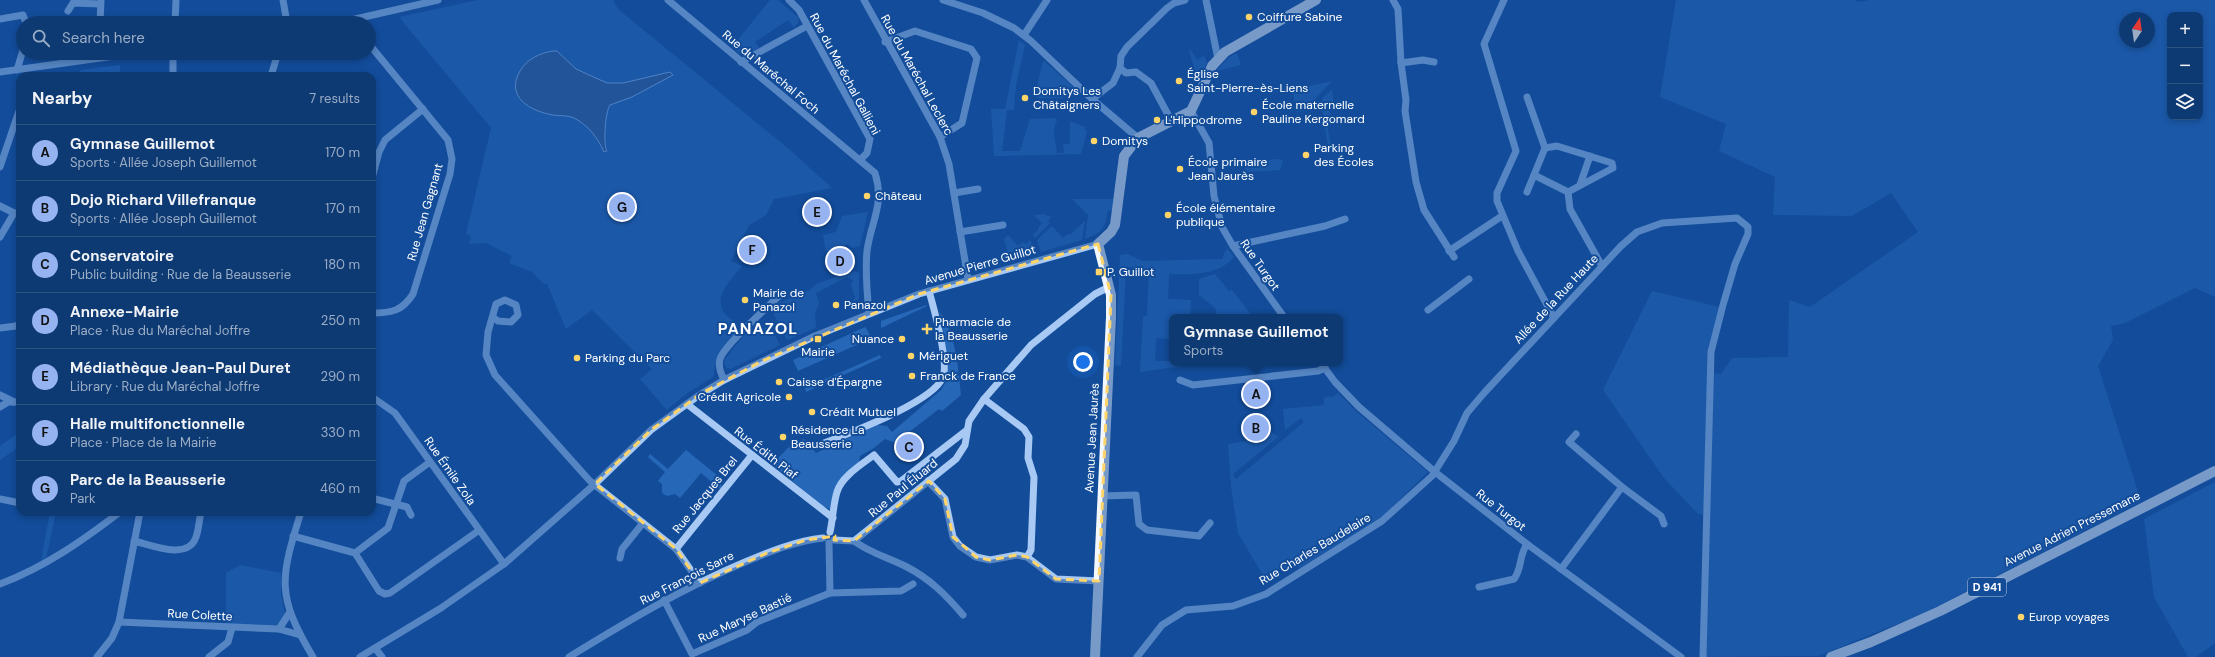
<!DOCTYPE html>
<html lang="en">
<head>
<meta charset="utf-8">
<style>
  body { margin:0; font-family:"DM Sans",sans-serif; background:#1c457c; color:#f1f3f6 }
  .controls { position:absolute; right:12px; top:12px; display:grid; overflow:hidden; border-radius:8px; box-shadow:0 2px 6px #0003 }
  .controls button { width:36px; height:36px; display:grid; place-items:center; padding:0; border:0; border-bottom:1px solid #2e5486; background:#0e3a74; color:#f1f3f6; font:20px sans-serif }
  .compass { position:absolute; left:2119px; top:12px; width:36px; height:36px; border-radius:50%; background:#0e3a74; box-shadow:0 2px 6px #0003; rotate:13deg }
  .you { position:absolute; left:1083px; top:362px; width:14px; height:14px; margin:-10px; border:3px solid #fff; border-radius:50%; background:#1a73e8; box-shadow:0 0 0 6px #1a73e833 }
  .badge { display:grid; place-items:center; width:26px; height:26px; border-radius:50%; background:#95b2f1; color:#111; font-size:13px; font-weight:700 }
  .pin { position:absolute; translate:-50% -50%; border:2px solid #fff; box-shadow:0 1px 4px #0006 }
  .popup { position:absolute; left:1169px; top:314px; width:174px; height:52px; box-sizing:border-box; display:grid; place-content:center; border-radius:8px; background:#0e3a74; filter:drop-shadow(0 1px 3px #0005); font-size:13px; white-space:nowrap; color:#9badc5 }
  .popup b { font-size:15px; color:#f1f3f6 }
  .popup::after { content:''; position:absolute; left:50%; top:100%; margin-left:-8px; border:8px solid transparent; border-top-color:#0e3a74 }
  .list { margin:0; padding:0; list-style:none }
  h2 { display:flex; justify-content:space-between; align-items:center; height:52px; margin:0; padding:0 16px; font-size:17px }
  h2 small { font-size:13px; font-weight:400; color:#9badc5 }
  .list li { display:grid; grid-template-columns:26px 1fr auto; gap:12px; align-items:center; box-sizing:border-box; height:56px; padding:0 16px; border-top:1px solid #2e5486 }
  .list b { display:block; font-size:15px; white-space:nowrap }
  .list p { margin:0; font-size:13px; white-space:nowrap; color:#9badc5 }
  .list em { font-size:13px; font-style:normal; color:#9badc5 }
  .icon { flex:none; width:22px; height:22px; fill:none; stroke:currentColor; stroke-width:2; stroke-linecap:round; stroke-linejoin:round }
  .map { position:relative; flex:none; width:2215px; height:657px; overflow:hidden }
  .search { position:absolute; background:#0e3a74; box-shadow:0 2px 6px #0003; left:16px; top:16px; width:360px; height:44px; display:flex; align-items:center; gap:10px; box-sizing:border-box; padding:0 14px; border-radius:22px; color:#9badc5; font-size:15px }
  .panel { position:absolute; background:#0e3a74; box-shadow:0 2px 6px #0003; left:16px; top:72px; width:360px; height:444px; border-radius:12px }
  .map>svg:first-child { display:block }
</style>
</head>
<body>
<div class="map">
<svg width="2215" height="657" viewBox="0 0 2215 657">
  <rect width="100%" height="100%" fill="#134d9a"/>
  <g fill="#2667b8" fill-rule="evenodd">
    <path d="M 478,0 L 613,0 L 618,9 L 790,150 L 832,188 L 774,199 L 766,215 L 749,225 L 731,261 L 742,266 C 733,278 714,294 723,311 C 725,315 731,319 735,322 L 736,332 C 723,348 715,354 714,376 L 682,397 L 667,410 L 640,379 L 652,369 L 592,310 L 566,329 L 547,284 L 544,284 L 532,272 L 509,263 L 512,256 L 486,243 L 469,244 L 471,236 L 466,234 L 491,128 L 399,17 Z"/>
    <polygon points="770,0 778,0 799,18 798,23 794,28 788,20 755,42 759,48 747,53 740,54 732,47"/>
    <path d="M 1676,0 L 1855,0 L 1858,2 L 1869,0 L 2215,0 L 2215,297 L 2195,288 L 2125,323 L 2111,326 L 2113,340 L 2098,366 L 2141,501 L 1922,614 L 1818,656 L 1706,657 L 1712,373 L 1721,374 L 1732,358 L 1788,357 L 1789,300 L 1810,307 L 1918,232 L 1891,193 L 1852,216 L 1773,215 L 1775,177 L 1719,151 L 1726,124 L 1660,97 ZM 2170,15 L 2200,15 L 2200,117 L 2170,117 ZM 2125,18 L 2149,18 L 2149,42 L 2125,42 Z"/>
    <path d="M 1019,40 L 1025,45 L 1016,85 L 1014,110 L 1007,110 L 1002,151 L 1020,151 L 1030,119 L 1055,118 L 1057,121 C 1051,130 1056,143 1057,153 L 1064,153 L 1063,144 L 1070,144 L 1070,121 L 1085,127 L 1085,130 L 1087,131 L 1081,154 L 994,156 L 991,109 L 1005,109 Z"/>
    <polygon points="1191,50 1197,60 1204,56 1207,63 1199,79 1198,79 1189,51"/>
    <polygon points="1237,53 1241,65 1216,71 1229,57"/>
    <polygon points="1043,61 1045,62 1076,89 1066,87 1063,98 1037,98 1037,86"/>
    <polygon points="120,65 120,76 80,76 80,70"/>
    <polygon points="1332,81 1316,98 1313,110 1297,112 1292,90"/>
    <polygon points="1332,90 1334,108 1329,110 1333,123 1327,124 1331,147 1328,147 1321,102 1323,97"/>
    <polygon points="1279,159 1283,160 1280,170 1245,172 1245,166 1225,168 1224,163"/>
    <path d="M 1072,199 L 1113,199 L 1112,210 L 1108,211 C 1104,230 1103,232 1085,239 L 1088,215 Z"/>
    <polygon points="868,212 860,246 852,248 848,244 826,252 823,235 836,232 842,216"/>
    <polygon points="1044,214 1051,217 1048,221 1050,223 1035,238 1033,235 1039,229 1038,228 1042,223 1034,215"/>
    <polygon points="1085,221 1082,240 1041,252 1037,240 1052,226 1063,238 1068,234 1070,235"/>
    <polygon points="1008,235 1018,246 1023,242 1026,244 1030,240 1037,252 1010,260 1004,239"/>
    <path d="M 1227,248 L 1234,257 C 1220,275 1190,275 1169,274 L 1168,299 L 1191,300 L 1190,316 L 1172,317 L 1172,339 L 1156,338 L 1155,361 L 1172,361 L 1172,363 L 1203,363 L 1140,372 L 1143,317 L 1147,315 L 1149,273 L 1139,268 L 1126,267 L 1121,366 L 1115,365 L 1120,255 L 1127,254 L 1143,261 L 1222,259 Z"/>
    <polygon points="853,271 859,273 859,299 851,303 855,298 851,285 853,280 847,277 816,293 819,304 815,313 816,328 787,340 774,315 778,303 810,290 816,284"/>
    <polygon points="1215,274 1229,291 1232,290 1253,317 1217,317 1215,308 1199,295 1199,279"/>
    <polygon points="1652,291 1720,307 1708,352 1704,515 1698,514 1664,478 1603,390"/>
    <polygon points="926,305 927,306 881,328 881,321"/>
    <path d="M 939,311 C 956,333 958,368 961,395 L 942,411 L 939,409 L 895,443 L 885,439 L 874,448 L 860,456 L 859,463 C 839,479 835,484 830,509 L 822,506 L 772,464 L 793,443 L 804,439 L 816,453 L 877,425 L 887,426 L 892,432 L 941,390 L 948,379 L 942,319 Z"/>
    <polygon points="766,327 772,329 780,345 731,369 727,368 724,364 725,359 745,334 756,333"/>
    <polygon points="865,327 872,338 798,371 793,360"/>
    <polygon points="880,355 881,358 806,392 805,388"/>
    <polygon points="1338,393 1357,412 1428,472 1382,517 1299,568 1296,563 1265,579 1238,533 1231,486 1228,444 1247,441 1247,438 1260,436 1260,433 1271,432 1278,437 1233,474 1236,479 1304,422 1301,418 1285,430 1283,409 1324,405 1324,398 1330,396 1331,398"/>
    <polygon points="20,432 20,446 0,460 0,446"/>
    <polygon points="686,450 718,476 716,480 722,486 720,489 701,473 680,498 675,494 667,496 662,493 662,484 658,481 665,472 648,457 650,454 668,469"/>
    <polygon points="2215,482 2215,643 2196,657 2188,657 2154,597 2144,519"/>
    <polygon points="50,512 56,512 46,559 41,561"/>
    <polygon points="240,565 281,573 281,593 285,614 279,624 270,627 226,624 226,573"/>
  </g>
  <path fill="#345d96" stroke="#99c3f6" d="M 553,51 L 557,51 L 576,69 L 607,83 L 623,83 L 670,72 L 673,75 L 632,97 L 610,105 C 605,112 603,146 607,151 L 604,152 C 598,138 588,125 574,118 C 567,115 560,116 553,115 C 530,111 505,97 520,71 C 527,59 540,53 553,51 Z"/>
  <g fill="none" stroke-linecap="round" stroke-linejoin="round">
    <g stroke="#a7c9f3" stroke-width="7">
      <polyline points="283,0 287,23"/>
      <path d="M 668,0 L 875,173 C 885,205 871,221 867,251 C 865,272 867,293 869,313"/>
      <polyline points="789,0 799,10 870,139 867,153 860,160"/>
      <polyline points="864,0 940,137 949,164 968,279"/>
      <polyline points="943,0 983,13 1014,28 1031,41 1092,99 1138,138"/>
      <polyline points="1206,0 1218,59"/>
      <polyline points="1393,0 1398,9 1401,63 1406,100 1405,111 1416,182 1424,210 1454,257"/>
      <polyline points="1504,0 1484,44 1516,151 1497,193 1497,201 1518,251 1554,318"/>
      <polyline points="68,11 73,3 100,4"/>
      <polyline points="0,19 23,15 26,23"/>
      <polyline points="100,23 101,0"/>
      <polyline points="175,23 176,0"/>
      <polyline points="338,23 438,0"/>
      <polyline points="1024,35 1047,0"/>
      <polyline points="885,42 915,31 971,49 977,58 962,123 940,137"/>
      <path d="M 369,44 L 448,140 L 452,159 L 450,174 L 413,294 C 402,311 392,313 372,313"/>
      <polyline points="741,62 807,26"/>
      <polyline points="1401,63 1423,60 1434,62"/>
      <polyline points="1120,68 1126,73 1136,72 1151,83 1172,122"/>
      <polyline points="17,70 23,50"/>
      <polyline points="0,72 136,53"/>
      <polyline points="173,76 173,53"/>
      <polyline points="271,76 278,53"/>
      <polyline points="1527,97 1545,148 1557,146 1612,163 1613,168 1568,192 1570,209 1602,266"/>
      <polyline points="1092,99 1113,83 1120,68 1121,56 1127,47 1167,8 1174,3 1185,0"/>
      <polyline points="1191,111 1209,143 1214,196 1222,227 1233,246 1284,317"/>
      <polyline points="1545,148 1534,175 1568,192"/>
      <polyline points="0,167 20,108"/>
      <polyline points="372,178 379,152 385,140 423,109"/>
      <polyline points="1580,185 1590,156"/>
      <polyline points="1527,192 1534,175"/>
      <polyline points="954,193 978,189"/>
      <polyline points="0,206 14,213 20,213"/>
      <polyline points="960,232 1003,225"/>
      <polyline points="0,237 14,213"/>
      <polyline points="1233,246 1325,226 1345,219"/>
      <polyline points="1449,251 1502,216"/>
      <polyline points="1428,310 1469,279"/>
      <polyline points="494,318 498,321 511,322 518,315 516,305 505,300 496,304 488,332 486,355 495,375 590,481 676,549 700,583"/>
      <polyline points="0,328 16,326 20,324"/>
      <polyline points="1321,363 1335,382 1359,407 1435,472 1527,544 1681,657"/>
      <path d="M 724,380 C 721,373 718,367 720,359 C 724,345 769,306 781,294"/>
      <polyline points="1180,380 1193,385 1318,371 1325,368"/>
      <polyline points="0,395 14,402"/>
      <polyline points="372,397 395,413 504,564"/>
      <polyline points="984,399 1024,429 1029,437 1028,458 1034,477 1031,550 1027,557"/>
      <polyline points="687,404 833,518"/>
      <polyline points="0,407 8,402 20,402"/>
      <path d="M 817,446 C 844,435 933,403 943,377 C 949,361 934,309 929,291"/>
      <polyline points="928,481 945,499 953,537 960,546 976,557 990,560 1017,555 1027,557 1056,579 1099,581"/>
      <polyline points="1622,487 1661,516 1664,524"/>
      <polyline points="1102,496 1136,495 1139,524 1147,530 1199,536 1210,523"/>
      <polyline points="0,499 20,503"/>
      <polyline points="375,499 407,507 411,515"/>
      <path d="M 301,512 C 280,579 276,595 313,657"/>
      <path d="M 830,532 C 833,519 833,505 837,492 C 841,477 862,464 874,455 L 897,482 L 901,481 L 967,430"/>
      <polyline points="293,536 355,553 379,591 385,594 390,593 478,531"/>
      <polyline points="834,540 854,541 956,459 965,445 969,421 984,399 1031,345 1095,294 1109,287"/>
      <path d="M 134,541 C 151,545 188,561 196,537 C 199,529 199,520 201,512"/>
      <path d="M 854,541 C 870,553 889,558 907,567 C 930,579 946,595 963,615"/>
      <polyline points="829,543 830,593"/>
      <polyline points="676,549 752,455"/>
      <polyline points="355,553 388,528 404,481 430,462"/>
      <polyline points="620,558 622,549 643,523"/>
      <polyline points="1561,569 1622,487 1569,442 1576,434"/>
      <path d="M 0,584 C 45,567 82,541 120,512"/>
      <path d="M 1479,587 L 1514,579 C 1522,569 1519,555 1527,544"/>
      <polyline points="664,600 692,654 747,630 757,622 830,593 901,591 913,584"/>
      <polyline points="290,612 279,629 300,635"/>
      <polyline points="119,622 279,629"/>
      <polyline points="375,648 382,657"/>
      <polyline points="97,657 112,638 119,622 140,512"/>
      <polyline points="209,657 228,642 232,628"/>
      <polyline points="360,657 441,608 504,564 595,484 651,430 698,396 724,380 815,336 919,294 1098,244"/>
      <path d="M 569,657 C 626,622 683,588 745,562 C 771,551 796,541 823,538"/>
      <polyline points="1137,657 1162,625 1186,610 1233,606 1266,594 1382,521 1432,476 1454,441 1467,413 1484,393 1621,246 1637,232 1662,223 1737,218 1748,227 1748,234 1735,264 1723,305 1711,352 1703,657"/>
    </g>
    <g stroke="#f3f8ff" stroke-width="10">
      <polyline points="1095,657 1111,317 1111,295 1098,244 1111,232 1115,225 1124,156 1138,138 1191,111 1212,66 1225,52 1316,0"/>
      <polyline points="1831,657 1871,642 1940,611 2215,471"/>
    </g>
  </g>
  <path d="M0 0H2215V657H0ZM 1098,244 L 1111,295 L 1099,581 L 1056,579 L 1027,557 L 1017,555 L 990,560 L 976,557 L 953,537 L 945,499 L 929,481 L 854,541 L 834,540 L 835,536 L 806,540 L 767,553 L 700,583 L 676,549 L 595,484 L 651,430 L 702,393 L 762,361 L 919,294 Z" fill="#134d9a" fill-opacity=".55" fill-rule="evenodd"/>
  <path fill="none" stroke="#ffd569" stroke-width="3" stroke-dasharray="8 5" stroke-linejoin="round" d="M 1098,244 L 1111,295 L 1099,581 L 1056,579 L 1027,557 L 1017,555 L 990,560 L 976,557 L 953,537 L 945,499 L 929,481 L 854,541 L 834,540 L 835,536 L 806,540 L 767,553 L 700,583 L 676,549 L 595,484 L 651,430 L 702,393 L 762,361 L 919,294 Z"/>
  <g fill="#ffd569" stroke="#134d9a" stroke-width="1.5">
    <circle cx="1249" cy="17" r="4"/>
    <circle cx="1179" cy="81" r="4"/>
    <circle cx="1025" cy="98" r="4"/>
    <circle cx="1254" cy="112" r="4"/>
    <circle cx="1157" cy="120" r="4"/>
    <circle cx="1094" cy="141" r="4"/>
    <circle cx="1306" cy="155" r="4"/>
    <circle cx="1180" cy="169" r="4"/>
    <circle cx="867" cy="196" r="4"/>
    <circle cx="1168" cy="215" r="4"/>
    <rect x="1095" y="268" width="8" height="8" rx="2"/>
    <circle cx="745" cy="300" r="4"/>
    <circle cx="836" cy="305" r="4"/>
    <path d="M925 323h4v4h4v4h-4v4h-4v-4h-4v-4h4z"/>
    <rect x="814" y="335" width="8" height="8" rx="2"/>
    <circle cx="902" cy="339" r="4"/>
    <circle cx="911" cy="356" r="4"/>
    <circle cx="577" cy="358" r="4"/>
    <circle cx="912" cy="376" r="4"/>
    <circle cx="779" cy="382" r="4"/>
    <circle cx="789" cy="397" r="4"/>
    <circle cx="812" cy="412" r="4"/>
    <circle cx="783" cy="437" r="4"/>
    <circle cx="2021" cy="617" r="4"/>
  </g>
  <g text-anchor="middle" stroke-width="4" stroke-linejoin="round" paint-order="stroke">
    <rect fill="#134d9a" stroke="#b8cae1" stroke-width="1" x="1968" y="578" width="38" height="18" rx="3"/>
    <g font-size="11" font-weight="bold" fill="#fff">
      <text x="1987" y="591">D 941</text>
    </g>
    <g font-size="12" fill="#fff" stroke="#134d9a" text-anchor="start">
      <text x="1257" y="21">Coiffure Sabine</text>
      <text x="1187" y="78">Église<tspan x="1187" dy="14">Saint-Pierre-ès-Liens</tspan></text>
      <text x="1033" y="95">Domitys Les<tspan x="1033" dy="14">Châtaigners</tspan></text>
      <text x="1262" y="109">École maternelle<tspan x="1262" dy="14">Pauline Kergomard</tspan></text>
      <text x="1165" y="124">L'Hippodrome</text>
      <text x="1102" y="145">Domitys</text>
      <text x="1314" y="152">Parking<tspan x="1314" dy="14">des Écoles</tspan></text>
      <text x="1188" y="166">École primaire<tspan x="1188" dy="14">Jean Jaurès</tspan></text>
      <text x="875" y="200">Château</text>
      <text x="1176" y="212">École élémentaire<tspan x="1176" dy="14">publique</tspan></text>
      <text x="1107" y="276">P. Guillot</text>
      <text x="753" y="297">Mairie de<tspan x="753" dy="14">Panazol</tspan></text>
      <text x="844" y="309">Panazol</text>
      <text x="935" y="326">Pharmacie de<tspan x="935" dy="14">la Beausserie</tspan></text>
      <text x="894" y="343" text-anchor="end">Nuance</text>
      <text x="818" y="356" text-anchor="middle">Mairie</text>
      <text x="919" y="360">Mériguet</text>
      <text x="585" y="362">Parking du Parc</text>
      <text x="920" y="380">Franck de France</text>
      <text x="787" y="386">Caisse d'Épargne</text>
      <text x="781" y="401" text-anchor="end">Crédit Agricole</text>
      <text x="820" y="416">Crédit Mutuel</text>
      <text x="791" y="434">Résidence La<tspan x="791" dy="14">Beausserie</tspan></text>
      <text x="2029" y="621">Europ voyages</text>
    </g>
    <g font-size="12" fill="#fff" stroke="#134d9a">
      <text transform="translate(771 72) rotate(40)" y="4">Rue du Maréchal Foch</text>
      <text transform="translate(845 74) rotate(62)" y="4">Rue du Maréchal Gallieni</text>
      <text transform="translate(917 75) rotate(61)" y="4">Rue du Maréchal Leclerc</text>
      <text transform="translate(425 212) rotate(-74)" y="4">Rue Jean Gagnant</text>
      <text transform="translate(980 265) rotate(-16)" y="4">Avenue Pierre Guillot</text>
      <text transform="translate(1260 265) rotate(55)" y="4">Rue Turgot</text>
      <text transform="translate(1556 299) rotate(-47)" y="4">Allée de la Rue Haute</text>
      <text transform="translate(1092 438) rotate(-87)" y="4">Avenue Jean Jaurès</text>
      <text transform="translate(766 453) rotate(38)" y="4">Rue Édith Piaf</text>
      <text transform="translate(450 471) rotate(55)" y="4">Rue Émile Zola</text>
      <text transform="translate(903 488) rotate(-39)" y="4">Rue Paul Éluard</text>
      <text transform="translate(705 495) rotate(-51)" y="4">Rue Jacques Brel</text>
      <text transform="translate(1501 510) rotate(38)" y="4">Rue Turgot</text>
      <text transform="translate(2072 529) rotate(-27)" y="4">Avenue Adrien Pressemane</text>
      <text transform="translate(1315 549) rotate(-31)" y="4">Rue Charles Baudelaire</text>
      <text transform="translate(687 578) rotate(-27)" y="4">Rue François Sarre</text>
      <text transform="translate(200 615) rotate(3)" y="4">Rue Colette</text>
      <text transform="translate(745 618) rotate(-25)" y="4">Rue Maryse Bastié</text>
    </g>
    <g font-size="16" font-weight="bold" letter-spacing="1" fill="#fff" stroke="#134d9a">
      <text x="758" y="334">PANAZOL</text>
    </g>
  </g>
</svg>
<div class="controls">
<button>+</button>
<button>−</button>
<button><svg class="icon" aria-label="layers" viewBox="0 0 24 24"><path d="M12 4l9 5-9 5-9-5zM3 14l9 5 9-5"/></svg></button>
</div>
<svg class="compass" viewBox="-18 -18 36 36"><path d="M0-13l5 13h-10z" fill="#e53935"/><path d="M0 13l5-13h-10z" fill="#9badc5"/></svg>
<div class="you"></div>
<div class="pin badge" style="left:1256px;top:394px">A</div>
<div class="popup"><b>Gymnase Guillemot</b>Sports</div>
<div class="pin badge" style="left:1256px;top:428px">B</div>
<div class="pin badge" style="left:909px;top:447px">C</div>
<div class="pin badge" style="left:840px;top:261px">D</div>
<div class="pin badge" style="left:817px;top:212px">E</div>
<div class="pin badge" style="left:752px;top:250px">F</div>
<div class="pin badge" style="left:622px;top:207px">G</div>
<div class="search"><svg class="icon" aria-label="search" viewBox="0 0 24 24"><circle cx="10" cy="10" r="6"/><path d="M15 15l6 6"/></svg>Search here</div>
<section class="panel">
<h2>Nearby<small>7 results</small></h2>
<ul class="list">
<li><span class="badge">A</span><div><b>Gymnase Guillemot</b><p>Sports · Allée Joseph Guillemot</p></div><em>170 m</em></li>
<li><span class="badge">B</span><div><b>Dojo Richard Villefranque</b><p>Sports · Allée Joseph Guillemot</p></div><em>170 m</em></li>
<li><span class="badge">C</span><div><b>Conservatoire</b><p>Public building · Rue de la Beausserie</p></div><em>180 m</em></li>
<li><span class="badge">D</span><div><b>Annexe-Mairie</b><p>Place · Rue du Maréchal Joffre</p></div><em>250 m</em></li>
<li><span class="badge">E</span><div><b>Médiathèque Jean-Paul Duret</b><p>Library · Rue du Maréchal Joffre</p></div><em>290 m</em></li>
<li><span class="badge">F</span><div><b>Halle multifonctionnelle</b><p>Place · Place de la Mairie</p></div><em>330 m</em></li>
<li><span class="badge">G</span><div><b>Parc de la Beausserie</b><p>Park</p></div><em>460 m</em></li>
</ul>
</section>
</div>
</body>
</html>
